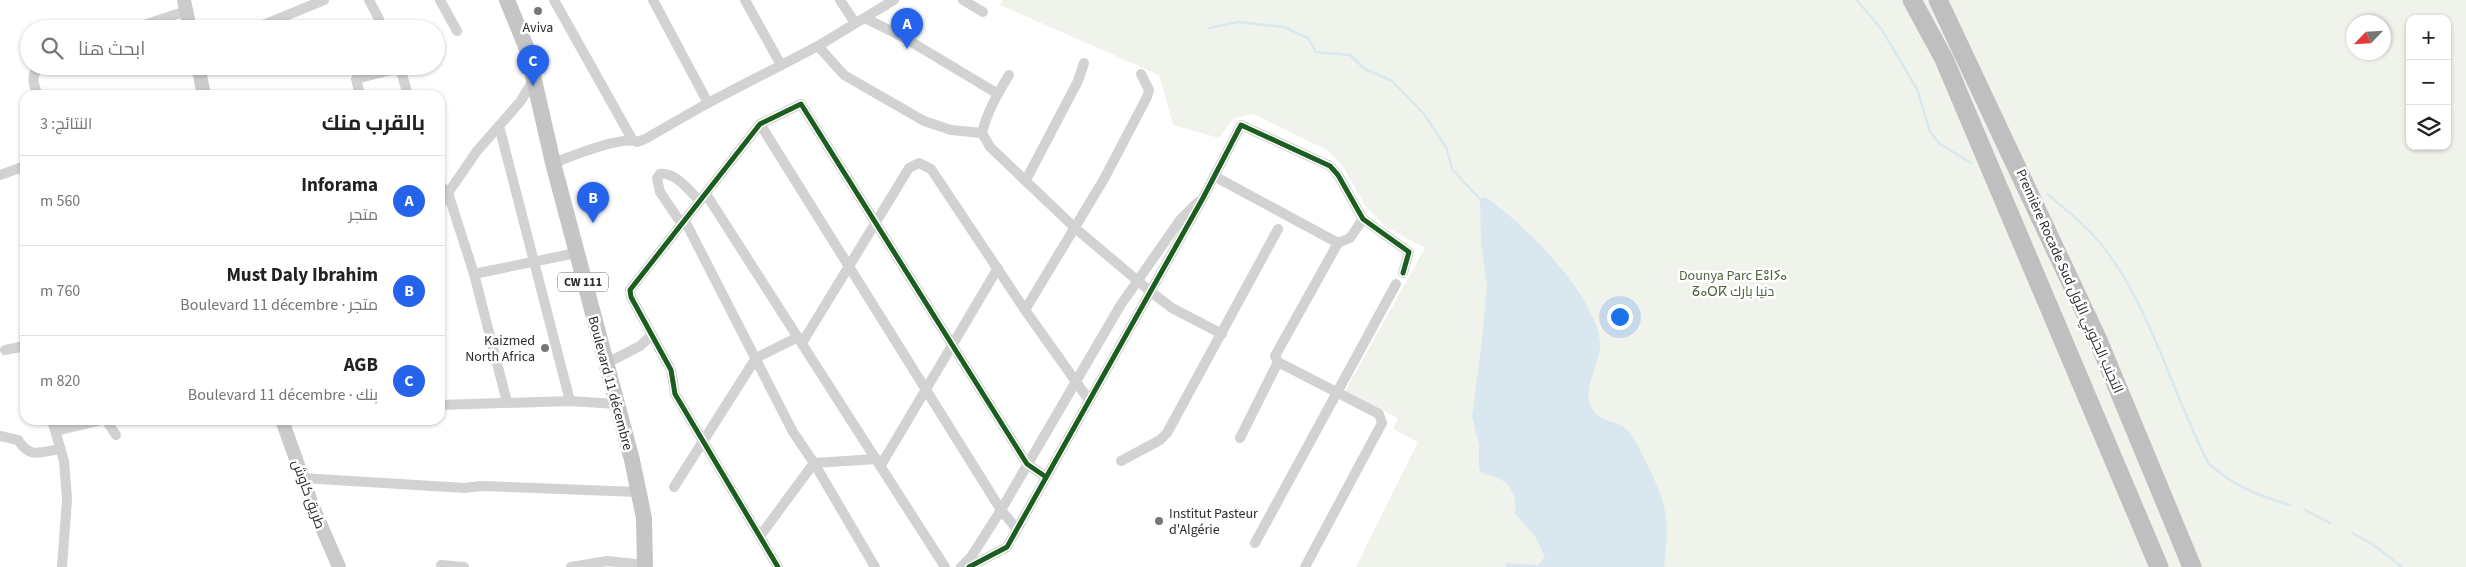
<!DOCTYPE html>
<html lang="ar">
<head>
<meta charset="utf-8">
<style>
  body { margin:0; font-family:"Source Sans 3",Cairo,"Noto Sans Tifinagh",sans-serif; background:#f2f2f2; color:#222; direction:rtl }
  .controls { position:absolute; right:15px; top:15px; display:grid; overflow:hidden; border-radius:10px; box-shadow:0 1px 4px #0004 }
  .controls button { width:45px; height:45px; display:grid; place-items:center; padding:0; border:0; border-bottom:1px solid #e0e0e0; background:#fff; color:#222; font:25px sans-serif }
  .compass { position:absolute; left:2346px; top:15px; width:45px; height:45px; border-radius:50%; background:#fff; box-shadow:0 1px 4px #0004; rotate:245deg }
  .you { position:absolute; left:1619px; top:316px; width:18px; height:18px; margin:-12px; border:4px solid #fff; border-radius:50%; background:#1a73e8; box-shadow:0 0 0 8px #1a73e833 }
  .badge { display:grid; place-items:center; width:32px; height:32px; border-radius:50%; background:#2563eb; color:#fff; font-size:16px; font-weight:700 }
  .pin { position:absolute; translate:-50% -41px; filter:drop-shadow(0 1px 2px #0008) }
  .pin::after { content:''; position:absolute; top:26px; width:18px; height:15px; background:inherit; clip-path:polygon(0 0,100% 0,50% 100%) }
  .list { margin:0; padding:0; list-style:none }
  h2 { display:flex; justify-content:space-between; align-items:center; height:65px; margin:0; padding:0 20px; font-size:21px }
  h2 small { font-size:16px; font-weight:400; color:#767676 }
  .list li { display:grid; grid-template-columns:32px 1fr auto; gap:15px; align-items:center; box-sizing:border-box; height:90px; padding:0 20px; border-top:1px solid #e0e0e0 }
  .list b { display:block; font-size:19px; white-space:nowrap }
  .list p { margin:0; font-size:16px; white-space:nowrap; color:#767676 }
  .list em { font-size:16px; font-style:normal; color:#767676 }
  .icon { flex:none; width:28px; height:28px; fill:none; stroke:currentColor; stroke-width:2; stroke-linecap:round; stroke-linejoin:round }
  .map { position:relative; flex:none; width:2466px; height:567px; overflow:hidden; direction:ltr }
  .search { position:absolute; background:#fff; box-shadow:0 1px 4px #0004; left:20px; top:20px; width:425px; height:55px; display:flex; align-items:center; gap:12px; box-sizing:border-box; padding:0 18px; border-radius:28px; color:#767676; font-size:19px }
  .panel { position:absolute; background:#fff; box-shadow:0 1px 4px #0004; left:20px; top:90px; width:425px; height:335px; border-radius:15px; direction:rtl }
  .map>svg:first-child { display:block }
</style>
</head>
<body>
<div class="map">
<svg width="2466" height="567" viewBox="0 0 2466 567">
  <rect width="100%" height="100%" fill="#fff"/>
  <path fill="#f0f3eb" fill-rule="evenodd" d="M 1003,0 L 2466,0 L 2466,567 L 1356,567 L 1418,442 L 1393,429 L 1398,418 L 1345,391 L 1425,248 L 1386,227 L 1365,206 L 1344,168 L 1327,150 L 1253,114 L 1234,118 L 1219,138 L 1173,125 L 1159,75 L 1000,5 ZM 2410,19 L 2447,19 L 2447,146 L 2410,146 ZM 2354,22 L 2384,22 L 2384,52 L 2354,52 Z"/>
  <path fill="#d9e8ee" d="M 1485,197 C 1523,222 1597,296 1600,343 C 1601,362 1585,384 1589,401 C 1596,426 1615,417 1627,430 C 1633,436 1642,453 1646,462 C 1667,504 1670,520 1664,567 L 1506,567 L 1506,563 L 1538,565 L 1545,557 L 1535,536 L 1515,514 C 1518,490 1506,477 1483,474 L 1479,469 L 1479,445 L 1472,416 L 1482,341 L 1487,284 L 1481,244 L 1480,199 Z"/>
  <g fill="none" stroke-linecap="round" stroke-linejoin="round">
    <g stroke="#d9e8ee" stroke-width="2.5">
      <polyline points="1857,0 1882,30 1917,89 1930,132 1940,144 1971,163"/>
      <polyline points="1209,28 1238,22 1284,27 1308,38 1316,52 1350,55 1365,69 1392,81 1424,114 1447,149 1452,169 1480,199"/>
      <path d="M 2047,194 C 2064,208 2081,221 2095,237 C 2149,298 2171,393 2209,464 C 2237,488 2255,494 2290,505"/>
      <polyline points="2305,510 2330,523"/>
      <polyline points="2352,533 2372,544 2402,567"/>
    </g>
    <g stroke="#d2d2d2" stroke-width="10">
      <polyline points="369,0 379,19"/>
      <polyline points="440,0 457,31"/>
      <polyline points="554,0 632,139"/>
      <polyline points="653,0 708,103"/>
      <polyline points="745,0 781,65"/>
      <polyline points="840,0 855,23"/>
      <polyline points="963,0 983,12"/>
      <polyline points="865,18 903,37 998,94"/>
      <polyline points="132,29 186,11"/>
      <polyline points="253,29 324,0"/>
      <polyline points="818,46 844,75 924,121 951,130 982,133"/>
      <polyline points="400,68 408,95"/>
      <path d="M 1009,75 C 998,93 987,112 982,133 L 990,147 L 1075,228 L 1151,292 L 1172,308 L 1222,334"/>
      <path d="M 38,95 C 33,85 30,73 41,66"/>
      <polyline points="360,95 356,79 407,66"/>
      <polyline points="760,124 1001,510 1017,529"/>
      <polyline points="499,126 570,401"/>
      <path d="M 553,163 C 570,157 622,135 637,142 L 645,139 L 708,103 L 818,46 L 894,0"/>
      <polyline points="0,175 25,166"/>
      <polyline points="1214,176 1338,243 1275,356 1278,362 1379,414 1382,423 1305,567"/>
      <polyline points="1026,180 1078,81 1084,63"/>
      <polyline points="440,185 448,193 474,274 507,402"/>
      <polyline points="706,194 945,567"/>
      <polyline points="440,201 446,200 448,193 477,151 520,102 533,81"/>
      <polyline points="684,219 793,432 814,463 875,567"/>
      <path d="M 681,223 L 660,192 L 657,178 L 660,174 C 675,171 690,192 700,201"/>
      <polyline points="1338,243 1350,238 1363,219"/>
      <polyline points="474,274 576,253"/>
      <polyline points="1025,310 1104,179 1147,97 1149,90 1141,74"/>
      <polyline points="802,343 909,168 919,163 931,169 1025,310 1089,400"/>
      <polyline points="5,350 25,346"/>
      <polyline points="605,364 640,346 652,335"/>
      <polyline points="440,405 570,401 616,404"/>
      <polyline points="52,420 64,461 67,499 62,567"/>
      <polyline points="106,420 116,435"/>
      <polyline points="56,431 102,420"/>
      <path d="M 0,436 L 18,440 C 30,459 40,452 60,449"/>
      <polyline points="1240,438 1278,362"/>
      <polyline points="1121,461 1160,440 1167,433 1278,229"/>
      <polyline points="881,465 998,268"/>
      <polyline points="302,478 465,488 481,486 638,492"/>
      <polyline points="674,487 756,358 798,337"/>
      <polyline points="760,536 814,463 877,459"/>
      <polyline points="1255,543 1396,284"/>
      <polyline points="441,565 464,567"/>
      <polyline points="571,567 607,561 645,565"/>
      <polyline points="778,567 675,394 671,370 631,297 630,290 760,124 801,104 1027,464 1046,477"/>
      <polyline points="961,567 971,557 1001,510 1120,306 1180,220 1198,202"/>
      <polyline points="969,567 1007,547 1203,198 1241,125 1330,166 1338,175 1363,219 1409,252 1403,273"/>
    </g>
    <g stroke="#cbcbcb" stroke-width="14">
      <polyline points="184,0 190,29"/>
      <polyline points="198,66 204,95"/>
      <polyline points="282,420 313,507 339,567"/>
    </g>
    <polyline stroke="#c5c5c5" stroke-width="16" points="507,0 527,49 553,163 632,460 644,518 645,567"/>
    <g stroke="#bfbfbf" stroke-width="19">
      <polyline points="1912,0 1944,59 2159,567"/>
      <polyline points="1938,0 2097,338 2192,567"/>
    </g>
    <g stroke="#fff" stroke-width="8">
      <g id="cycleway">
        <polyline points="778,567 675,394 671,370 631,297 630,290 760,124 801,104 1027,464 1046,477"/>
        <polyline points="969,567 1007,547 1203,198 1241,125 1330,166 1338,175 1363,219 1409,252 1403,273"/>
      </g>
    </g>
    <use href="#cycleway" stroke="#1b5e20" stroke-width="5"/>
  </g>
  <g fill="#767676" stroke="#fff" stroke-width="2">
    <circle cx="538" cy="11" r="5"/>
    <circle cx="545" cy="348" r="5"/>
    <circle cx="1159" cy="521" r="5"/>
  </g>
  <g text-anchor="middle" stroke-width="5" stroke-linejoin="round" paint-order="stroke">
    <rect fill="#fff" stroke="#6c6c6c" stroke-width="1" x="558" y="272.5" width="50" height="19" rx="4"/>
    <g font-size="12" font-weight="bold" fill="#2d2d2d">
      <text x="583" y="286">CW 111</text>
    </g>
    <g font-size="14" fill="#2d2d2d" stroke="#fff">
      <text x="538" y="32">Aviva</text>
      <text x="535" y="345" text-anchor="end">Kaizmed<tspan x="535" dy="16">North Africa</tspan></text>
      <text x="1169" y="518" text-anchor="start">Institut Pasteur<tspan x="1169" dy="16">d'Algérie</tspan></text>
    </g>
    <g font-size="14" fill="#53633f" stroke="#fff">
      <text x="1733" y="280">Dounya Parc ⴹⵓⵏⵢⴰ<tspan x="1733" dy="16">ⵒⴰⵔⴽ دنيا بارك</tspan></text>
    </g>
    <g font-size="14" fill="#2d2d2d" stroke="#fff">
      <text transform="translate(2070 281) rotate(66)" y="5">Première Rocade Sud التجنب الجنوبي الأول</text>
      <text transform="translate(611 383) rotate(75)" y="5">Boulevard 11 décembre</text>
      <text transform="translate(309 494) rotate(70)" y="5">طريق كاوش</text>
    </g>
  </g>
</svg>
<div class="controls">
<button>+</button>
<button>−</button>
<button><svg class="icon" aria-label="layers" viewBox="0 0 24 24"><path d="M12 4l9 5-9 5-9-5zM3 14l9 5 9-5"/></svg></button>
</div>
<svg class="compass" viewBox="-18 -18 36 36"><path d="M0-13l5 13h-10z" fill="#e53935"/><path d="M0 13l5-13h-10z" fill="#767676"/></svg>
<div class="you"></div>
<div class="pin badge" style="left:907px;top:49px">A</div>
<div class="pin badge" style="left:593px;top:223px">B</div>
<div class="pin badge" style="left:533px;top:86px">C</div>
<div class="search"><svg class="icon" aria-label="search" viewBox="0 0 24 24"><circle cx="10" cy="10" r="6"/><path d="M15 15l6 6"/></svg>ابحث هنا</div>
<section class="panel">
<h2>بالقرب منك<small>النتائج: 3</small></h2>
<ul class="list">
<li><span class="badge">A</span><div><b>Inforama</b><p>متجر</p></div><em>560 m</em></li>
<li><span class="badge">B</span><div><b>Must Daly Ibrahim</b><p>متجر · Boulevard 11 décembre</p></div><em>760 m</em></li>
<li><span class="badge">C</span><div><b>AGB</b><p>بنك · Boulevard 11 décembre</p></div><em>820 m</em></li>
</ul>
</section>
</div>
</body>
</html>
